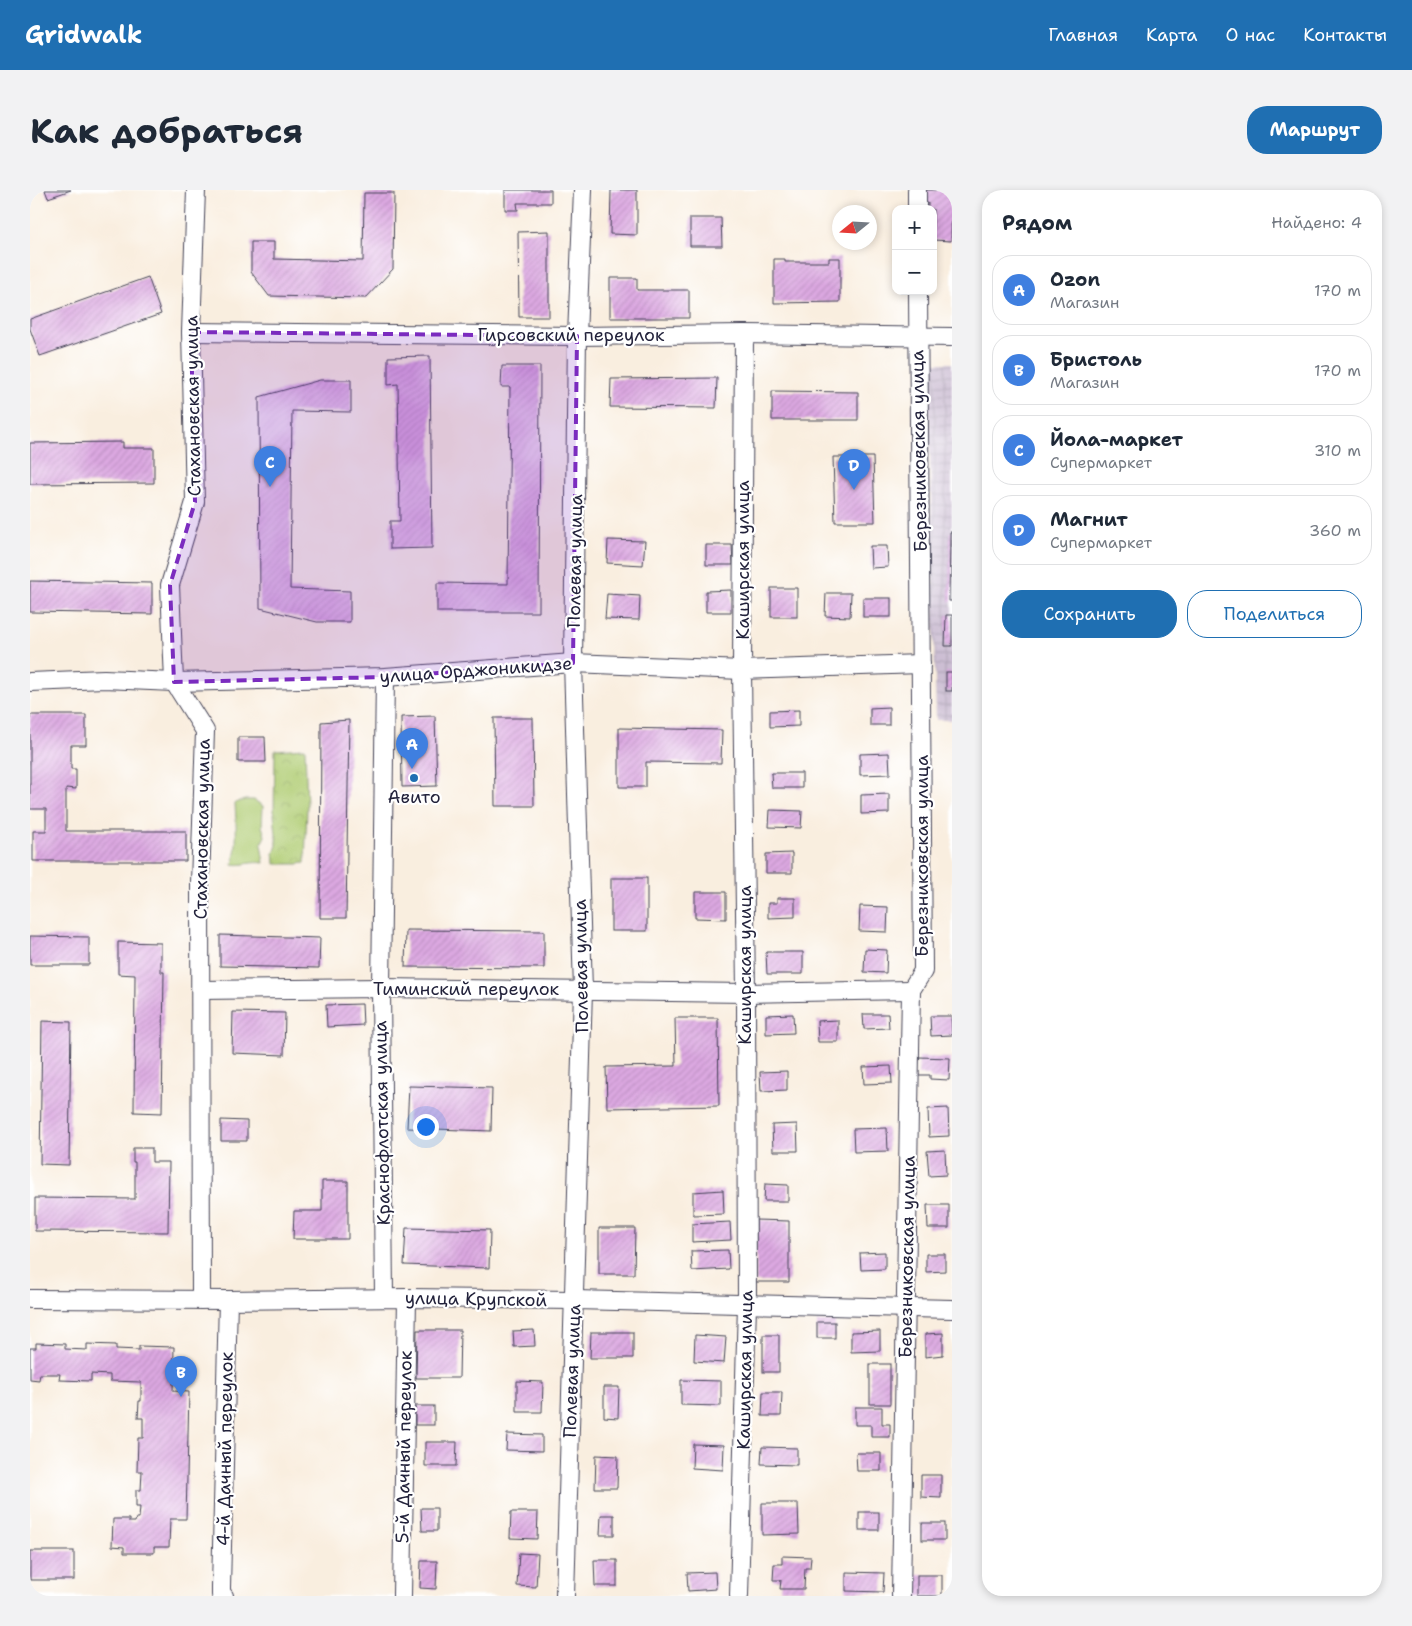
<!DOCTYPE html>
<html lang="ru">
<head>
<meta charset="utf-8">
<style>
  body { margin:0; font-family:"Shantell Sans",sans-serif; background:#f2f2f3; color:#1f2937 }
  .controls { position:absolute; right:15px; top:15px; display:grid; overflow:hidden; border-radius:10px; box-shadow:0 2px 8px #0003 }
  .controls button { width:45px; height:45px; display:grid; place-items:center; padding:0; border:0; border-bottom:1px solid #e0e1e3; background:#fff; color:#1f2937; font:25px sans-serif }
  .compass { position:absolute; left:802px; top:15px; width:45px; height:45px; border-radius:50%; background:#fff; box-shadow:0 2px 8px #0003; rotate:252deg }
  .you { position:absolute; left:395px; top:936px; width:18px; height:18px; margin:-12px; border:4px solid #fff; border-radius:50%; background:#1a73e8; box-shadow:0 0 0 8px #1a73e833 }
  .badge { display:grid; place-items:center; width:32px; height:32px; border-radius:50%; background:#1f6fb2; color:#fff; font-size:16px; font-weight:700 }
  .pin { position:absolute; translate:-50% -41px; filter:drop-shadow(0 1px 2px #0008) }
  .pin::after { content:''; position:absolute; top:26px; width:18px; height:15px; background:inherit; clip-path:polygon(0 0,100% 0,50% 100%) }
  .list { margin:0; padding:0; list-style:none }
  h2 { display:flex; justify-content:space-between; align-items:center; height:65px; margin:0; padding:0 20px; font-size:21px }
  h2 small { font-size:16px; font-weight:400; color:#747a83 }
  .list li { display:grid; grid-template-columns:32px 1fr auto; gap:15px; align-items:center; box-sizing:border-box; height:70px; margin:0 10px 10px; padding:0 10px; border:1px solid #e0e1e3; border-radius:20px }
  .list b { display:block; font-size:19px; white-space:nowrap }
  .list p { margin:0; font-size:16px; white-space:nowrap; color:#747a83 }
  .list em { font-size:16px; font-style:normal; color:#747a83 }
  .actions { display:flex; gap:10px; padding:15px 20px }
  .actions a { flex:1; padding:11px 0; border:1px solid #1f6fb2; border-radius:20px; text-align:center; font-size:18px; color:#1f6fb2 }
  .actions .main { background:#1f6fb2; color:#fff }
  .map { position:relative; flex:none; width:922px; height:1406px; overflow:hidden; border-radius:20px }
  header { display:flex; align-items:center; gap:30px; box-sizing:border-box; height:70px; padding:0 25px; background:#1f6fb2; color:#fff }
  header strong { font-size:24px }
  nav { display:flex; gap:28px; margin-inline-start:auto; font-size:18px }
  .intro { display:flex; align-items:center; justify-content:space-between; box-sizing:border-box; height:120px; padding:0 30px }
  h1 { margin:0; font-size:35px }
  .button { padding:12px 22px; border-radius:20px; background:#1f6fb2; color:#fff; font-size:18px; font-weight:700 }
  main { display:flex; gap:30px; padding:0 30px }
  aside { flex:1; background:#fff; border-radius:20px; box-shadow:0 2px 8px #0003 }
  .map>svg:first-child { display:block }
</style>
</head>
<body>
<header>
<strong>Gridwalk</strong>
<nav><a>Главная</a><a>Карта</a><a>О нас</a><a>Контакты</a></nav>
</header>
<div class="intro"><h1>Как добраться</h1><a class="button">Маршрут</a></div>
<main>
<div class="map">
<svg width="922" height="1406" viewBox="0 0 922 1406">
  <defs>
    <pattern id="industrial-grid" width="8" height="8" patternUnits="userSpaceOnUse" patternTransform="scale(1.25)"><rect width="8" height="8" fill="#ccbed3"/><path d="M0 4h8M4 0v8" fill="none" stroke="#afa3b6"/></pattern>
    <pattern id="park-crowns" width="20" height="18" patternUnits="userSpaceOnUse" patternTransform="scale(1.25)"><rect width="20" height="18" fill="#b1cd74"/><path d="M2 6a3 3 0 1 1 6 0M12 15a3 3 0 1 1 6 0" fill="none" stroke="#98b065"/></pattern>
    <pattern id="building-hatch" width="6" height="6" patternUnits="userSpaceOnUse" patternTransform="scale(1.25)"><rect width="6" height="6" fill="#dca8e1"/><path d="M-1 1l2-2M0 6l6-6M5 7l2-2" fill="none" stroke="#bc90c2"/></pattern>
  </defs>
  <rect width="100%" height="100%" fill="#fff"/>
  <filter id="ink" filterUnits="userSpaceOnUse"><feTurbulence type="fractalNoise" baseFrequency=".02" numOctaves="2"/><feDisplacementMap in="SourceGraphic" scale="10" xChannelSelector="R" yChannelSelector="G"/><feConvolveMatrix kernelMatrix="1 2 1 2 8 2 1 2 1" color-interpolation-filters="sRGB"/></filter>
  <filter id="wash" filterUnits="userSpaceOnUse"><feTurbulence type="fractalNoise" baseFrequency=".0096" numOctaves="4" result="noise"/><feDisplacementMap in="SourceGraphic" scale="20" xChannelSelector="R" yChannelSelector="G"/><feGaussianBlur stdDeviation="1.12" result="paint"/><feColorMatrix in="noise" values="0 0 0 0 0 0 0 0 0 0 0 0 0 0 0 0 0 1.4 0 .05"/><feComposite in="paint" operator="in"/></filter>
  <g filter="url(#wash)">
    <rect width="100%" height="100%" fill="#f9eedf"/>
    <polygon fill="url(#industrial-grid)" points="898,173 922,173 922,530 906,530"/>
    <polygon fill="url(#park-crowns)" stroke="#6a7858" points="275,558 277,617 275,673 268,674 245,674 244,664 247,655 244,624 245,560"/>
    <path fill="#b1cd74" stroke="#6a7858" d="M 215,610 L 224,610 L 233,616 L 232,636 L 235,646 L 231,654 L 234,673 C 222,671 213,676 203,674 C 208,656 206,632 205,613 Z"/>
    <g id="blocks">
      <g fill="url(#building-hatch)">
        <polygon points="15,0 41,0 18,8"/>
        <polygon points="475,0 521,0 521,13 487,13 488,20 475,20"/>
        <polygon points="581,0 607,0 607,45 580,44"/>
        <polygon points="893,0 922,0 921,51 903,50 903,19 898,19 898,13 893,13"/>
        <polygon points="334,3 364,3 363,79 336,108 239,106 221,82 221,52 244,52 244,69 333,71"/>
        <polygon points="660,28 691,28 692,56 660,56"/>
        <polygon points="519,41 519,127 489,127 488,42"/>
        <polygon points="799,68 810,68 810,112 744,113 744,69 755,69 755,72 799,72"/>
        <polygon points="118,87 131,124 10,166 0,139 0,129"/>
        <polygon points="580,88 607,88 607,100 659,100 659,128 580,128"/>
        <polygon points="400,166 402,358 360,359 360,331 370,331 368,194 358,195 358,167"/>
        <polygon points="472,176 510,176 509,422 407,422 407,393 478,394 480,197 471,197"/>
        <polygon points="687,188 686,218 580,217 581,189"/>
        <polygon points="290,190 321,190 321,222 262,221 260,399 320,401 320,432 287,432 230,418 229,207"/>
        <polygon points="742,201 828,202 828,230 742,230"/>
        <polygon points="93,252 93,258 124,258 124,293 0,294 0,253"/>
        <polygon points="803,267 843,267 845,332 805,332"/>
        <polygon points="920,342 922,342 922,411 919,411"/>
        <polygon points="578,350 615,351 613,375 577,373"/>
        <polygon points="676,355 702,355 703,375 676,375"/>
        <polygon points="840,356 857,356 858,377 841,378"/>
        <polygon points="0,391 122,393 122,424 0,422"/>
        <rect x="741" y="398" width="26" height="29"/>
        <polygon points="701,400 701,422 676,422 676,401"/>
        <polygon points="796,403 821,403 820,427 795,426"/>
        <polygon points="577,404 610,406 609,430 575,429"/>
        <rect x="833" y="408" width="28" height="19"/>
        <polygon points="916,425 922,425 922,456 915,456"/>
        <rect x="916" y="482" width="6" height="19"/>
        <polygon points="859,517 859,535 840,535 840,518"/>
        <polygon points="769,520 769,536 740,537 740,521"/>
        <polygon points="0,525 56,525 56,555 41,555 41,579 46,579 46,599 36,598 36,641 156,641 156,671 3,671 3,641 16,641 16,619 0,619"/>
        <polygon points="405,526 407,596 372,597 371,527"/>
        <polygon points="464,528 503,528 504,616 465,616"/>
        <polygon points="319,530 316,728 290,728 291,532"/>
        <polygon points="589,538 692,540 691,573 616,572 616,597 589,597"/>
        <polygon points="208,547 235,547 236,572 208,572"/>
        <polygon points="859,563 860,584 830,585 830,564"/>
        <polygon points="741,583 772,583 772,598 742,598"/>
        <polygon points="859,604 859,623 831,624 831,605"/>
        <polygon points="740,620 772,621 771,638 739,637"/>
        <polygon points="762,663 762,683 736,683 736,664"/>
        <rect x="581" y="688" width="36" height="53"/>
        <polygon points="665,702 696,702 696,729 665,728"/>
        <polygon points="747,708 765,708 765,727 738,728 738,713 747,713"/>
        <polygon points="830,716 858,717 857,742 829,741"/>
        <polygon points="376,740 514,741 514,778 375,777"/>
        <polygon points="190,745 290,748 289,778 190,776"/>
        <polygon points="0,746 59,747 59,775 0,775"/>
        <polygon points="88,752 131,753 131,782 134,782 132,923 104,922 105,785 88,784"/>
        <polygon points="835,759 857,760 856,783 834,782"/>
        <polygon points="736,762 773,762 773,784 737,784"/>
        <polygon points="332,814 333,835 297,837 296,815"/>
        <polygon points="203,822 255,823 254,865 202,863"/>
        <polygon points="763,824 764,843 736,844 736,825"/>
        <polygon points="833,824 858,824 859,838 834,839"/>
        <polygon points="900,826 921,826 922,845 901,846"/>
        <polygon points="645,828 688,828 689,916 577,918 576,877 646,876"/>
        <polygon points="808,830 808,852 788,852 787,831"/>
        <polygon points="12,831 41,832 39,975 10,974"/>
        <polygon points="889,867 920,868 919,890 900,889 900,885 888,885"/>
        <polygon points="861,876 862,893 834,894 833,877"/>
        <polygon points="757,881 757,900 731,901 730,882"/>
        <polygon points="379,896 462,898 461,941 377,938"/>
        <polygon points="918,918 919,946 899,947 898,919"/>
        <polygon points="191,930 217,931 217,951 191,951"/>
        <polygon points="767,934 768,961 743,961 742,935"/>
        <polygon points="857,938 858,961 824,962 823,939"/>
        <polygon points="103,958 122,958 122,972 139,972 138,1042 5,1041 5,1008 105,1009 105,972 103,972"/>
        <polygon points="915,960 916,985 899,986 897,961"/>
        <polygon points="292,991 318,991 318,1049 263,1049 264,1021 292,1021"/>
        <polygon points="735,994 758,995 758,1011 734,1011"/>
        <polygon points="693,1000 694,1024 663,1025 663,1002"/>
        <polygon points="897,1015 919,1015 919,1038 898,1038"/>
        <polygon points="726,1030 759,1031 759,1092 726,1092"/>
        <polygon points="700,1032 701,1050 662,1052 662,1034"/>
        <polygon points="376,1038 460,1040 459,1078 374,1075"/>
        <polygon points="569,1038 605,1038 604,1084 569,1084"/>
        <polygon points="698,1060 699,1079 662,1081 661,1061"/>
        <polygon points="855,1062 855,1079 831,1080 830,1063"/>
        <polygon points="896,1064 915,1064 915,1081 896,1082"/>
        <rect x="787" y="1132" width="18" height="16"/>
        <polygon points="387,1140 430,1140 429,1188 386,1188"/>
        <polygon points="504,1140 505,1156 484,1157 483,1141"/>
        <polygon points="850,1141 850,1161 821,1162 821,1142"/>
        <polygon points="561,1142 603,1142 603,1168 560,1168"/>
        <polygon points="913,1143 913,1165 895,1167 895,1144"/>
        <polygon points="665,1145 696,1147 694,1173 664,1171"/>
        <rect x="733" y="1145" width="16" height="37"/>
        <polygon points="6,1153 35,1154 35,1159 57,1160 57,1154 86,1155 86,1159 109,1160 109,1156 144,1157 143,1201 159,1202 156,1329 140,1329 139,1357 124,1357 124,1363 94,1363 94,1357 82,1356 83,1329 99,1329 99,1332 105,1332 106,1328 109,1328 110,1317 106,1317 106,1300 111,1300 112,1281 107,1281 108,1248 113,1248 113,1228 108,1228 109,1211 111,1211 111,1192 80,1191 80,1185 61,1184 61,1191 29,1190 30,1184 10,1184 9,1190 0,1189 0,1158 6,1158"/>
        <rect x="840" y="1174" width="20" height="40"/>
        <polygon points="651,1190 691,1191 691,1216 651,1215"/>
        <polygon points="487,1191 513,1192 512,1222 487,1222"/>
        <polygon points="574,1197 589,1197 588,1228 574,1227"/>
        <polygon points="733,1202 752,1202 751,1226 732,1226"/>
        <rect x="385" y="1216" width="19" height="19"/>
        <polygon points="825,1217 852,1217 852,1234 860,1234 860,1247 841,1247 841,1235 825,1235"/>
        <polygon points="477,1244 512,1245 512,1261 476,1260"/>
        <polygon points="395,1252 427,1252 426,1276 395,1276"/>
        <polygon points="663,1254 694,1255 693,1280 662,1278"/>
        <polygon points="732,1257 767,1258 767,1275 731,1274"/>
        <polygon points="826,1263 851,1263 851,1281 827,1281"/>
        <polygon points="566,1265 588,1266 587,1298 565,1298"/>
        <polygon points="891,1285 911,1285 911,1308 891,1307"/>
        <polygon points="732,1313 768,1313 769,1344 732,1345"/>
        <polygon points="391,1318 407,1318 407,1341 392,1341"/>
        <polygon points="481,1322 508,1322 507,1349 480,1348"/>
        <rect x="829" y="1322" width="20" height="18"/>
        <polygon points="571,1325 584,1325 584,1345 570,1345"/>
        <rect x="892" y="1333" width="23" height="17"/>
        <rect x="0" y="1361" width="44" height="29"/>
        <polygon points="489,1363 508,1364 506,1397 487,1396"/>
        <polygon points="752,1366 781,1367 780,1378 775,1378 774,1399 750,1399 751,1390 743,1390 744,1374 752,1374"/>
        <polygon points="564,1370 587,1370 587,1396 565,1396"/>
        <polygon points="391,1371 407,1371 406,1399 390,1398"/>
        <polygon points="685,1382 686,1399 658,1401 657,1383"/>
        <polygon points="816,1382 854,1383 853,1402 816,1401"/>
        <rect x="887" y="1385" width="25" height="21"/>
      </g>
    </g>
  </g>
  <g filter="url(#ink)">
    <use href="#blocks" fill-opacity="0" stroke="#424154" stroke-width="1"/>
    <g fill="none" stroke-linecap="round" stroke-linejoin="round">
      <g stroke="#424154" stroke-width="20">
        <g id="minor">
          <polyline points="166,0 161,142 165,312 140,395 144,492 175,541 170,693 171,1110"/>
          <polyline points="887,0 887,19"/>
          <polyline points="161,142 547,146 714,144 922,147"/>
          <polyline points="0,492 74,489 144,492 355,487 543,473 712,480 891,474"/>
          <polyline points="171,800 351,798 716,803 881,800"/>
          <polyline points="354,1108 351,798 355,487"/>
          <polyline points="0,1109 198,1110 377,1108 545,1110 922,1119"/>
          <polyline points="194,1406 191,1405 191,1397 198,1110"/>
          <polyline points="372,1406 377,1108"/>
          <polyline points="535,1406 553,800 543,473 547,146 553,0"/>
          <polyline points="709,1406 717,1114 716,803 712,480 714,144"/>
          <polyline points="871,1406 881,800 893,781 888,101"/>
        </g>
      </g>
      <use href="#minor" stroke="#fff" stroke-width="18"/>
    </g>
  </g>
  <path fill="#7b2cbf" fill-opacity="0.2" stroke="#7b2cbf" stroke-width="4" stroke-dasharray="10 6" stroke-linejoin="round" d="M 161,142 L 547,146 L 543,473 L 355,487 L 144,492 L 140,395 L 165,312 Z"/>
  <circle fill="#1f6fb2" stroke="#fff" stroke-width="2" cx="384" cy="588" r="5"/>
  <g text-anchor="middle" stroke-width="4.5" stroke-linejoin="round" paint-order="stroke">
    <g font-size="18" fill="#22223b" stroke="#fff">
      <text x="541" y="151">Гирсовский переулок</text>
      <text transform="translate(163 216) rotate(-91)" y="6">Стахановская улица</text>
      <text transform="translate(889 261) rotate(-91)" y="6">Березниковская улица</text>
      <text transform="translate(713 370) rotate(-90)" y="6">Каширская улица</text>
      <text transform="translate(545 371) rotate(-89)" y="6">Полевая улица</text>
      <text transform="translate(446 480) rotate(-4)" y="6">улица Орджоникидзе</text>
      <text transform="translate(172 639) rotate(-89)" y="6">Стахановская улица</text>
      <text transform="translate(892 666) rotate(-90)" y="6">Березниковская улица</text>
      <text transform="translate(715 775) rotate(-90)" y="6">Каширская улица</text>
      <text transform="translate(551 776) rotate(-91)" y="6">Полевая улица</text>
      <text x="436" y="805">Тиминский переулок</text>
      <text transform="translate(352 933) rotate(-91)" y="6">Краснофлотская улица</text>
      <text transform="translate(877 1067) rotate(-89)" y="6">Березниковская улица</text>
      <text transform="translate(446 1109) rotate(1)" y="6">улица Крупской</text>
      <text transform="translate(715 1180) rotate(-89)" y="6">Каширская улица</text>
      <text transform="translate(542 1181) rotate(-88)" y="6">Полевая улица</text>
      <text transform="translate(374 1257) rotate(-89)" y="6">5-й Дачный переулок</text>
      <text transform="translate(195 1259) rotate(-89)" y="6">4-й Дачный переулок</text>
    </g>
    <g font-size="18" fill="#22223b" stroke="#fff">
      <text x="384" y="613">Авито</text>
    </g>
  </g>
</svg>
<div class="controls">
<button>+</button>
<button>−</button>
</div>
<svg class="compass" viewBox="-18 -18 36 36"><path d="M0-13l5 13h-10z" fill="#e53935"/><path d="M0 13l5-13h-10z" fill="#747a83"/></svg>
<div class="you"></div>
<div class="pin badge" style="left:382px;top:579px;background:#3f7fe0">A</div>
<div class="pin badge" style="left:151px;top:1207px;background:#3f7fe0">B</div>
<div class="pin badge" style="left:240px;top:297px;background:#3f7fe0">C</div>
<div class="pin badge" style="left:824px;top:300px;background:#3f7fe0">D</div>
</div>
<aside>
<h2>Рядом<small>Найдено: 4</small></h2>
<ul class="list">
<li><span class="badge" style="background:#3f7fe0">A</span><div><b>Ozon</b><p>Магазин</p></div><em>170 m</em></li>
<li><span class="badge" style="background:#3f7fe0">B</span><div><b>Бристоль</b><p>Магазин</p></div><em>170 m</em></li>
<li><span class="badge" style="background:#3f7fe0">C</span><div><b>Йола-маркет</b><p>Супермаркет</p></div><em>310 m</em></li>
<li><span class="badge" style="background:#3f7fe0">D</span><div><b>Магнит</b><p>Супермаркет</p></div><em>360 m</em></li>
</ul>
<div class="actions"><a class="main">Сохранить</a><a>Поделиться</a></div>
</aside>
</main>
</body>
</html>
